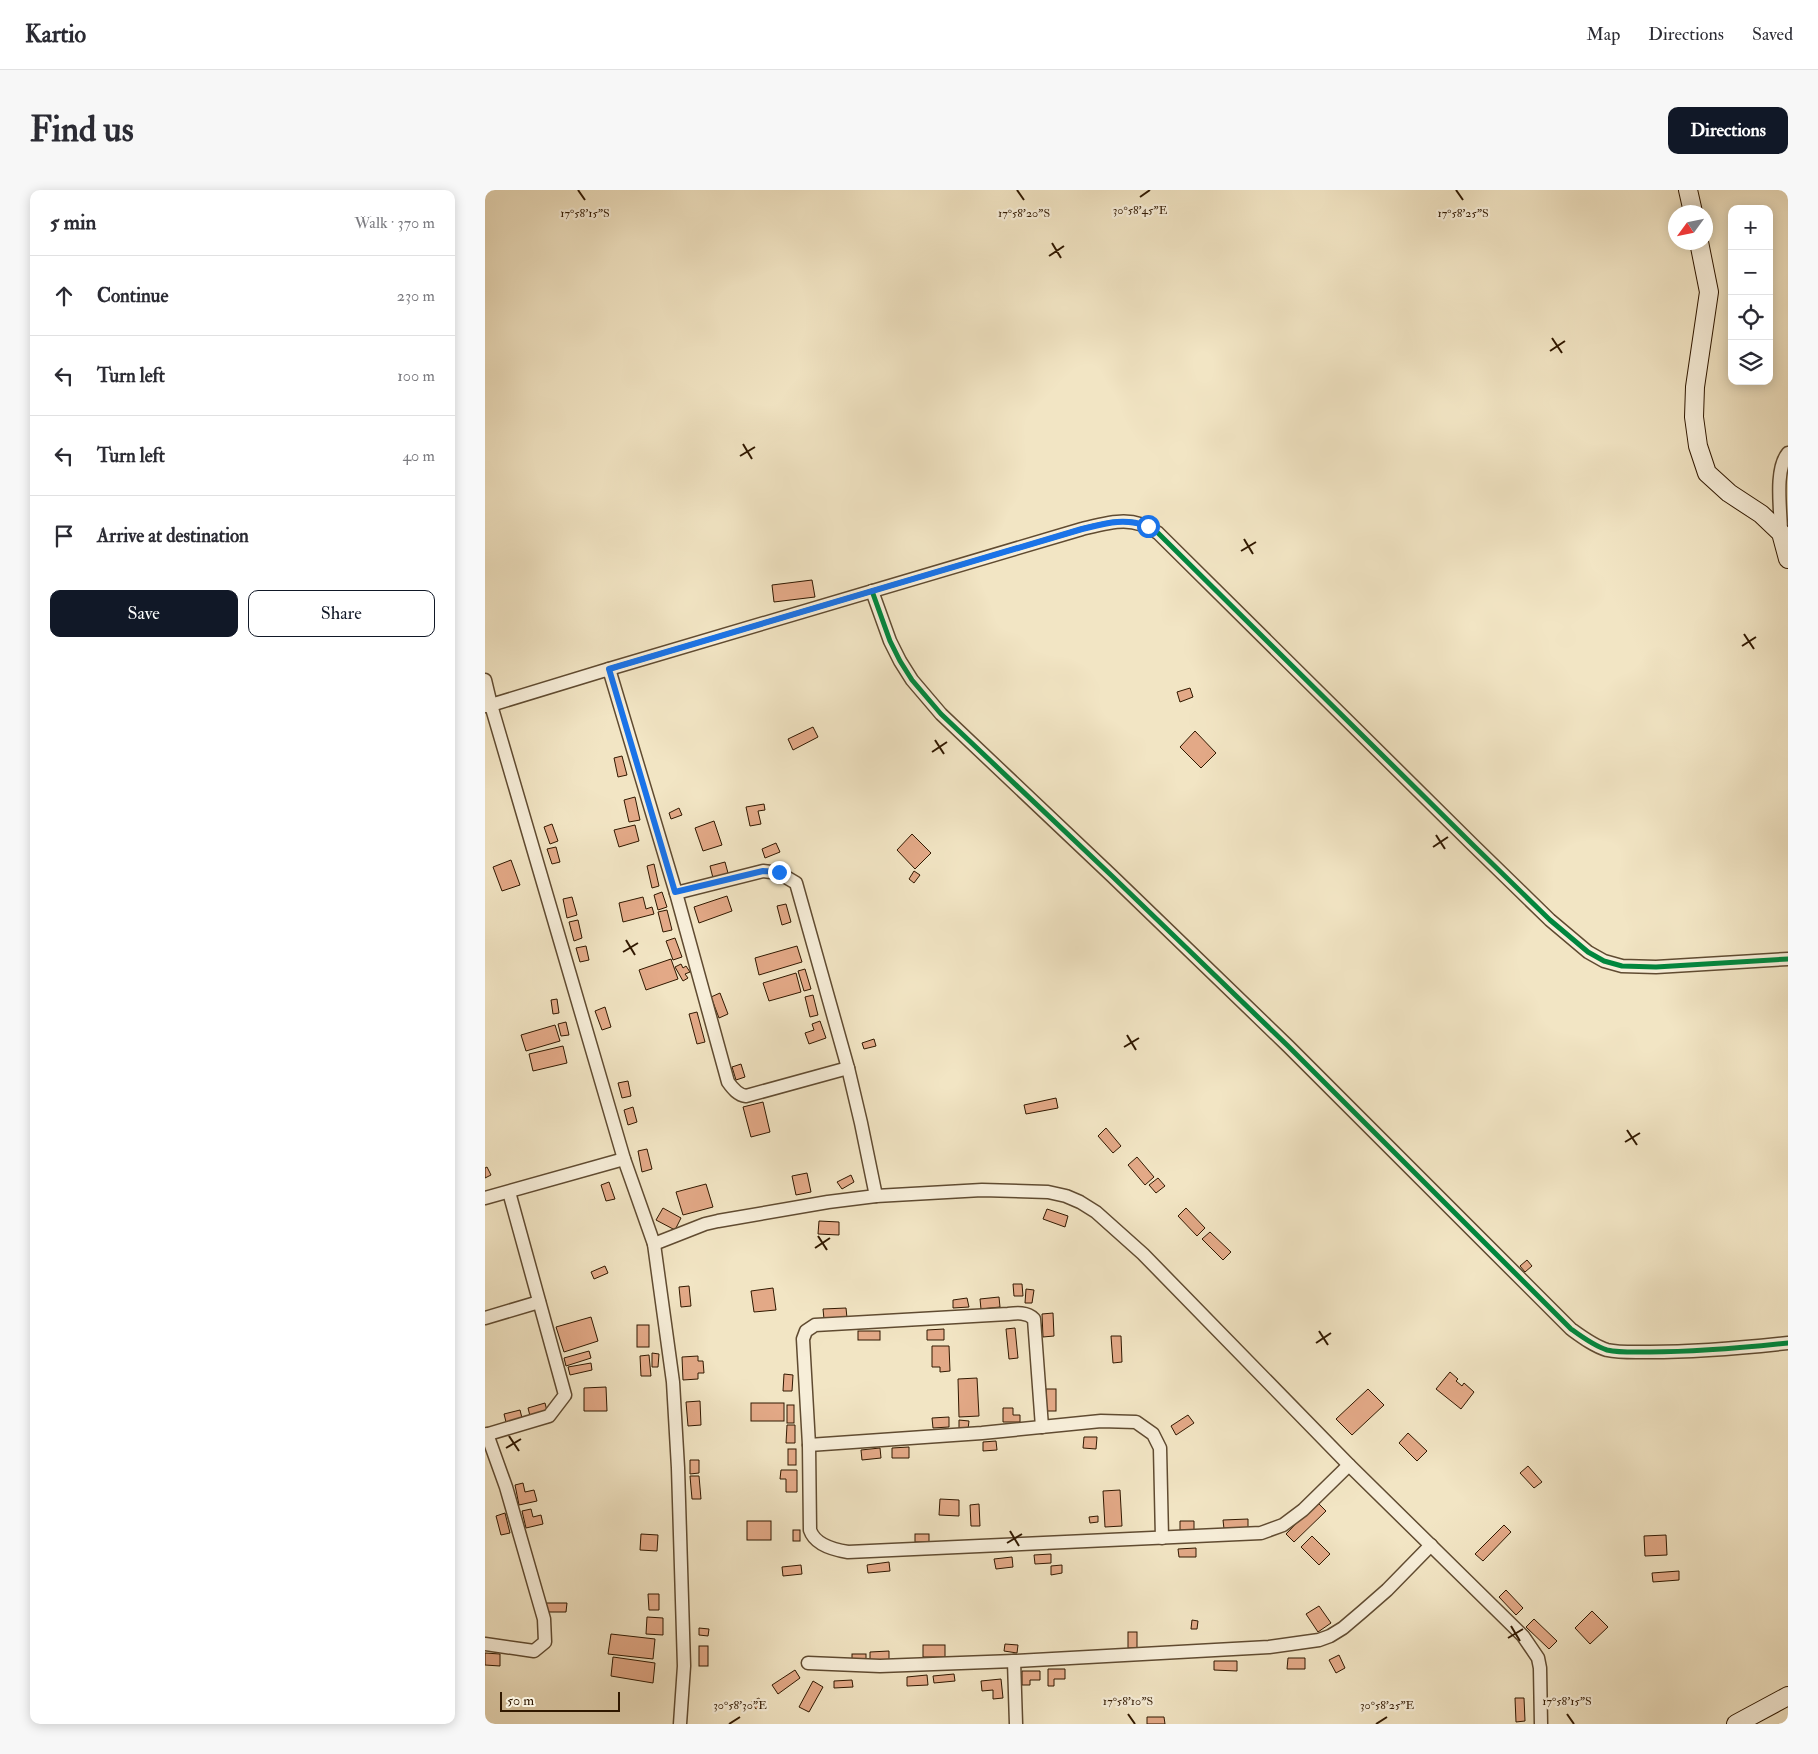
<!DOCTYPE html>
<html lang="en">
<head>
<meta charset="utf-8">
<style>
  body { margin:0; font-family:"IM FELL Double Pica",serif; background:#f7f7f7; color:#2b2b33 }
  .controls { position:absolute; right:15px; top:15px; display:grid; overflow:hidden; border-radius:10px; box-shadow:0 2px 12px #0003 }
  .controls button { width:45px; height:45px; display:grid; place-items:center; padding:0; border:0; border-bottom:1px solid #e1e1e2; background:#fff; color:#2b2b33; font:25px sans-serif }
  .compass { position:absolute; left:1183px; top:15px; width:45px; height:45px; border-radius:50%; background:#fff; box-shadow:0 2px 12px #0003; rotate:237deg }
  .scale { position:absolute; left:15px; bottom:12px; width:120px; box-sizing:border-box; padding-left:5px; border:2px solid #301800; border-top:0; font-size:14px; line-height:18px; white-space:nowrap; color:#301800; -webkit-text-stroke:4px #f7eed9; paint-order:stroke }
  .stop { position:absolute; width:15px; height:15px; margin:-11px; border:4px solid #1a73e8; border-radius:50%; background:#fff }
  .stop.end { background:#1a73e8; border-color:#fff; box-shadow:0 1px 5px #0008 }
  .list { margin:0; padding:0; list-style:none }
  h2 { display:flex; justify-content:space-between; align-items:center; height:65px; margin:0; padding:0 20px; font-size:21px }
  h2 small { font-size:16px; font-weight:400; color:#7c7c81 }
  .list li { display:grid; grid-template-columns:32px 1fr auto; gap:15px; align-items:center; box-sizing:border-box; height:80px; padding:0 20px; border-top:1px solid #e1e1e2 }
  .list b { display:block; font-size:19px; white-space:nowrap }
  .list em { font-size:16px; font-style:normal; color:#7c7c81 }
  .actions { display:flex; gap:10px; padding:15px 20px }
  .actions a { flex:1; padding:11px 0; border:1px solid #111827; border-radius:10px; text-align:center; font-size:18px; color:#111827 }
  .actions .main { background:#111827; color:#fff }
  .icon { flex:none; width:28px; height:28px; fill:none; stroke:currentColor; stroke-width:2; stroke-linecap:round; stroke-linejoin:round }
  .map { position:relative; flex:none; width:1303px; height:1534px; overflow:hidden; border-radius:10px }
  header { display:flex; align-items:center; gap:30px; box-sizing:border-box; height:70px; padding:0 25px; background:#fff; border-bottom:1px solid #e1e1e2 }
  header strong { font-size:24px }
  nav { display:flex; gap:28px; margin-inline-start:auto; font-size:18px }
  .intro { display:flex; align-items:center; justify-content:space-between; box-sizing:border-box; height:120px; padding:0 30px }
  h1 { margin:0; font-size:35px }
  .button { padding:12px 22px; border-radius:10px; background:#111827; color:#fff; font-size:18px; font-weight:700 }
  main { display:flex; gap:30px; padding:0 30px }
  aside { flex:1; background:#fff; border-radius:10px; box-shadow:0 2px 12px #0003 }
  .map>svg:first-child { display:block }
</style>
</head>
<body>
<header>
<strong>Kartio</strong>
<nav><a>Map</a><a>Directions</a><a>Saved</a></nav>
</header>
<div class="intro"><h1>Find us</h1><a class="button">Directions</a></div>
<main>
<aside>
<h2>5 min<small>Walk · 370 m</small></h2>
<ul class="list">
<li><svg class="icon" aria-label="ahead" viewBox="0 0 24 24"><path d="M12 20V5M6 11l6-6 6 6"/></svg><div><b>Continue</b></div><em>230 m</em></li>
<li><svg class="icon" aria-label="left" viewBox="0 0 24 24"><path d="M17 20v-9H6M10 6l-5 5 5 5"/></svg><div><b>Turn left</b></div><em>100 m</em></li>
<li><svg class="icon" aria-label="left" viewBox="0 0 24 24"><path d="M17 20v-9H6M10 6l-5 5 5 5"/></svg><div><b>Turn left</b></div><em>40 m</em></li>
<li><svg class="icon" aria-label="arrive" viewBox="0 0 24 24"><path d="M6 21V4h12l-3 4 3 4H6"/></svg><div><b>Arrive at destination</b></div></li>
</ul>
<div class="actions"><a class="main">Save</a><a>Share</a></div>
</aside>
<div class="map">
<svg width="1303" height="1534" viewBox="0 0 1303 1534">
  <rect width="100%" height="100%" fill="#f2e5c4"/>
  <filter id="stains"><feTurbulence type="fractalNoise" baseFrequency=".004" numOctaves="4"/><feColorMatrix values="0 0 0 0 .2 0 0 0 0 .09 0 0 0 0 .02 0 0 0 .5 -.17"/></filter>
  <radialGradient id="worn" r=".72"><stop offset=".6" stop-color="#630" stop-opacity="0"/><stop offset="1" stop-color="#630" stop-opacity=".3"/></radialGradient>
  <g fill="#e3a987" stroke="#301800">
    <polygon points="327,390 330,407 289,412 287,395"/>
    <polygon points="705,498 708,507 695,512 692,502"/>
    <polygon points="328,537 333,547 308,560 303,549"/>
    <polygon points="710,541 731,563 716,578 695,557"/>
    <polygon points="137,566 142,585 133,587 129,568"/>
    <polygon points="150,607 155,630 144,632 139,610"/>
    <polygon points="279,614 280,620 273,621 276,634 265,636 261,617"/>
    <polygon points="194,618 197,625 186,629 184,623"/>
    <polygon points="229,631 237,655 218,661 210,638"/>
    <polygon points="67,634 73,651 65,654 59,637"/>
    <polygon points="150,635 154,651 134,657 129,640"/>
    <polygon points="427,644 446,663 430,679 412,660"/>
    <polygon points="291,653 295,662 280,668 277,659"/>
    <polygon points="71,657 75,672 67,674 62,659"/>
    <polygon points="26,670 35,695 17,701 8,677"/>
    <polygon points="240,672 243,683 228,688 225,676"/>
    <polygon points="169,674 174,696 167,698 162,676"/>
    <polygon points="429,681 435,685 429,693 424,689"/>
    <polygon points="177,702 182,717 173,720 169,705"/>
    <polygon points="242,706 247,721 214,733 209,717"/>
    <polygon points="87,707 92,725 82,728 78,709"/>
    <polygon points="158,707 161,719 167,717 169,724 138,732 134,713"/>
    <polygon points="301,714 306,732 297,735 292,716"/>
    <polygon points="182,720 187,740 178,742 173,722"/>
    <polygon points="93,730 97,748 89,751 84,732"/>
    <polygon points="190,748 197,767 188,770 181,751"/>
    <polygon points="101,756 104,770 95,772 91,758"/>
    <polygon points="312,756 317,772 274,785 270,768"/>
    <polygon points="186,769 193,789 161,800 154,780"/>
    <polygon points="196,774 198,778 201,776 205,782 200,784 203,788 198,791 190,777"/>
    <polygon points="320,779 326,799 319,801 313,781"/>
    <polygon points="311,783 316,802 284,811 278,793"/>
    <polygon points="235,803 243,824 234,828 226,807"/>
    <polygon points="328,805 333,825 325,827 320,807"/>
    <polygon points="72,809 74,823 68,824 66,810"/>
    <polygon points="120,817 126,837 117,840 110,821"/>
    <polygon points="212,822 220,852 212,854 204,824"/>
    <polygon points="335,831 341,848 324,854 320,843 329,840 327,834"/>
    <polygon points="81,832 84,845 76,846 73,834"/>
    <polygon points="70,835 75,851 41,861 36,845"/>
    <polygon points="389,849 391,856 379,859 377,853"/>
    <polygon points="78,856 82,873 48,881 44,864"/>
    <polygon points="256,874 260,887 251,890 247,877"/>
    <polygon points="143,891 146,906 137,908 133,893"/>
    <polygon points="571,908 573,918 541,924 539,915"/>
    <polygon points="278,912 285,942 266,947 258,917"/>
    <polygon points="148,917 152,932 143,935 139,920"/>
    <polygon points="621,938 636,956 628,963 613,946"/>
    <polygon points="162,959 167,979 157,982 153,961"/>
    <polygon points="652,967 669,987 660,995 643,975"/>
    <polygon points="2,977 6,985 0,988 0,978"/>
    <polygon points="322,983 326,1002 311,1005 307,986"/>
    <polygon points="366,985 369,992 357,999 352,992"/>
    <polygon points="673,988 680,996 671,1003 664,995"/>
    <polygon points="124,992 130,1009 121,1011 116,995"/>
    <polygon points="221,994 228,1017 198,1025 191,1002"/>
    <polygon points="178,1018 196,1028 190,1040 171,1030"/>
    <polygon points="701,1018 720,1038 712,1046 693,1026"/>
    <polygon points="562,1019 583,1026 580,1037 558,1029"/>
    <polygon points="334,1031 354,1032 354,1045 333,1044"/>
    <polygon points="725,1042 746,1062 738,1070 717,1049"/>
    <polygon points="1042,1070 1047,1076 1040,1082 1035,1076"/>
    <polygon points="120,1076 123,1083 109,1089 106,1082"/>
    <polygon points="528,1094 537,1094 538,1106 529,1106"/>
    <polygon points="204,1096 206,1116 196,1117 194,1097"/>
    <polygon points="288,1098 291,1120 269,1122 266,1101"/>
    <polygon points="541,1099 549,1100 547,1113 540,1113"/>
    <polygon points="514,1107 515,1117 496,1119 495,1109"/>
    <polygon points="482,1108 484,1117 468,1118 468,1110"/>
    <polygon points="361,1118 362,1128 339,1129 338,1119"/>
    <polygon points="568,1123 569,1146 558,1147 557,1124"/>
    <polygon points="106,1127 113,1151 79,1162 71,1137"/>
    <rect x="152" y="1135" width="12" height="22"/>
    <polygon points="530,1138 533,1168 524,1169 521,1139"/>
    <polygon points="459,1139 459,1150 442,1150 442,1140"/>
    <rect x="373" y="1141" width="22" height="9"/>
    <polygon points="626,1146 636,1146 637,1172 628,1173"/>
    <polygon points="447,1156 464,1156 465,1181 455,1182 455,1177 447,1177"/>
    <polygon points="104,1161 106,1168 81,1176 79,1168"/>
    <polygon points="167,1163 174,1164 173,1177 167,1177"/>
    <polygon points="164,1165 166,1186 156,1186 155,1166"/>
    <polygon points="213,1166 213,1171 218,1171 219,1183 213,1183 213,1189 198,1190 197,1167"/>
    <polygon points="106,1173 107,1180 85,1185 83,1177"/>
    <polygon points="965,1182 973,1189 971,1191 977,1196 979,1193 989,1202 976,1219 951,1199"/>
    <polygon points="299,1184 308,1185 307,1201 298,1201"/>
    <polygon points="492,1188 494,1226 474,1227 473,1189"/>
    <polygon points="121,1197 122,1221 99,1221 99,1198"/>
    <rect x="561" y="1199" width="10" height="22"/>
    <polygon points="883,1199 899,1215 867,1245 851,1229"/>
    <polygon points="215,1211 216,1235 203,1236 201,1212"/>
    <polygon points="60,1213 62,1221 45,1226 43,1218"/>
    <rect x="266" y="1213" width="33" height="18"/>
    <rect x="302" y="1215" width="7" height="18"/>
    <polygon points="518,1218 528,1218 528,1225 535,1225 535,1232 518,1232"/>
    <polygon points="35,1220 37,1228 21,1232 19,1224"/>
    <polygon points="703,1225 709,1233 691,1245 686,1236"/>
    <polygon points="464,1227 464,1237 448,1238 447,1228"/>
    <polygon points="474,1230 484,1231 483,1239 474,1238"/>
    <polygon points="302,1235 310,1235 310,1253 301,1253"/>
    <polygon points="923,1243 942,1261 932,1271 914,1253"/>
    <polygon points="599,1247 612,1247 611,1259 598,1258"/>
    <polygon points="511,1251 512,1260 498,1261 498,1252"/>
    <polygon points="424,1257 424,1268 407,1268 407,1258"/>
    <polygon points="395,1258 396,1268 377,1270 376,1260"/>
    <rect x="303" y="1259" width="8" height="16"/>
    <polygon points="205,1270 214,1270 214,1283 205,1284"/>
    <polygon points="1043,1276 1057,1292 1049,1298 1035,1283"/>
    <polygon points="296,1280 312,1280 312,1302 301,1302 301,1289 295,1289"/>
    <polygon points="205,1286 214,1286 216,1309 207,1309"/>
    <polygon points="38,1293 40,1302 49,1300 52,1311 34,1315 30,1295"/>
    <polygon points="635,1300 637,1336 620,1337 618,1301"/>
    <polygon points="455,1309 474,1310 474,1326 454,1325"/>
    <polygon points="832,1312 841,1321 809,1352 801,1344"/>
    <polygon points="494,1314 495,1336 486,1336 485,1315"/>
    <polygon points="46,1319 48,1327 56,1325 58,1334 41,1338 37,1321"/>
    <polygon points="20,1323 25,1343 16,1345 11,1326"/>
    <polygon points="613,1326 613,1332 605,1333 604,1327"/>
    <polygon points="763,1329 763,1339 739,1339 738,1330"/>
    <rect x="262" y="1331" width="24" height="19"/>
    <polygon points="695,1331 709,1331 709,1341 695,1340"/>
    <polygon points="1019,1335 1026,1342 998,1371 990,1364"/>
    <rect x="308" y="1340" width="7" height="11"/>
    <polygon points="156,1344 173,1345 172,1361 155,1360"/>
    <rect x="430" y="1344" width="14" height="8"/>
    <polygon points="1181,1345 1182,1365 1160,1366 1159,1346"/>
    <polygon points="827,1346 845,1364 834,1375 816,1357"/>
    <polygon points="711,1358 711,1367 694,1367 693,1359"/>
    <polygon points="566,1364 566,1373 550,1374 549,1365"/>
    <polygon points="527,1367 528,1377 511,1379 509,1369"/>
    <polygon points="404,1372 405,1381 383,1383 382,1375"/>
    <polygon points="316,1375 317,1384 298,1386 297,1377"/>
    <polygon points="577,1375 577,1383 566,1385 566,1376"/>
    <polygon points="1194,1381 1194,1390 1168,1392 1167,1383"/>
    <polygon points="1021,1400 1038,1418 1031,1425 1014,1407"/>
    <polygon points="163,1404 174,1404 174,1420 164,1420"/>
    <polygon points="61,1413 82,1413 81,1422 61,1422"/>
    <polygon points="834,1416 846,1433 833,1442 821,1424"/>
    <polygon points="1107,1421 1123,1437 1105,1454 1090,1438"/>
    <polygon points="162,1427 178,1428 178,1445 161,1444"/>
    <polygon points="1049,1429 1072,1451 1064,1459 1041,1437"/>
    <polygon points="707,1430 713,1431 712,1439 706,1439"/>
    <polygon points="214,1438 224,1439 223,1446 214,1445"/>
    <rect x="643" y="1442" width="9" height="16"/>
    <polygon points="126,1444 170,1449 168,1469 123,1464"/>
    <polygon points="520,1454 533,1455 532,1463 519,1461"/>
    <rect x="438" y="1455" width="22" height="12"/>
    <rect x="214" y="1456" width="9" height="20"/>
    <polygon points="404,1461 404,1471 385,1471 385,1462"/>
    <polygon points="0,1463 15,1464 15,1476 0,1475"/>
    <rect x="367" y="1464" width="14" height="8"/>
    <polygon points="854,1465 860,1478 851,1483 844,1470"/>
    <polygon points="128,1467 170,1473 168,1493 126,1486"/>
    <polygon points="803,1468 820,1468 820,1479 802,1479"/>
    <polygon points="729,1471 752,1471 752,1481 729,1480"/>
    <polygon points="563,1479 580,1479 580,1489 569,1489 569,1496 563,1496"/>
    <polygon points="310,1480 315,1488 293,1504 287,1495"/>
    <polygon points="537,1481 555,1481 555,1490 545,1490 545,1495 537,1495"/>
    <polygon points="469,1484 470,1491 449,1493 448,1486"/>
    <polygon points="442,1485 443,1495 422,1496 422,1487"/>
    <polygon points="516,1489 518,1508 508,1509 508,1500 497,1501 496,1491"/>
    <polygon points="367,1490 368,1497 349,1498 349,1491"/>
    <polygon points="328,1491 338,1497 324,1522 314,1517"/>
    <polygon points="274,1508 278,1514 271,1519 266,1512"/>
    <polygon points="1030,1508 1039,1508 1040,1531 1031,1532"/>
    <polygon points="662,1527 679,1527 680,1534 662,1534"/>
  </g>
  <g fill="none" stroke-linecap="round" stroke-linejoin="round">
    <g stroke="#604b31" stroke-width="15">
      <g id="street">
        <path d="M 1296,343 C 1296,321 1289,280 1303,263"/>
        <path d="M 387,401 L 405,451 L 415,471 L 427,490 L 456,524 L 627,686 L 803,856 L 1086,1139 C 1097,1147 1109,1156 1122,1160 C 1136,1163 1151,1162 1165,1162 C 1211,1162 1257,1158 1303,1153"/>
        <path d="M 124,479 L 597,339 C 626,332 647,325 673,343 L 988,655 L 1065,730 L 1103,762 L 1119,771 L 1137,776 L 1171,777 L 1303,769"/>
        <polyline points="0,490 6,515 124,479 191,703 278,681 294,683 311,693 363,878 376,933 391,1006"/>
        <polyline points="0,516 6,515 139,969 169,1054 188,1192 193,1278 199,1476 195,1534"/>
        <path d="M 191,703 L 243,892 C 248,899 253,905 261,906 L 363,878"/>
        <polyline points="0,1008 139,969"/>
        <polyline points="169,1054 220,1034 233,1031 343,1012 391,1006 497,1000 563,1002 581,1006 595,1012 611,1022 658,1064 864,1275 1038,1446 1053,1468 1055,1478 1056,1534"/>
        <polyline points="0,1128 54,1112"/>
        <path d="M 557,1237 L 549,1129 C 542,1122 532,1123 523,1124 L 330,1135 L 321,1141 L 318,1149 L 324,1255 L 325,1340 C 330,1355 350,1360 363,1362 L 776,1343 L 798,1335 L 818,1320 L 864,1275"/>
        <polyline points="0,1245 64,1226 80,1205 24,1002"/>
        <polyline points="324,1255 497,1243 616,1231 651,1232 668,1244 675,1258 677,1348"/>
        <polyline points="0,1454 49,1461 60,1452 59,1429 21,1297 2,1244"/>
        <polyline points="529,1471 531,1534"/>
        <polyline points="323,1473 395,1476 529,1471 784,1457 834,1450 845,1446 858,1438 878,1421 902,1400 946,1355"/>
      </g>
    </g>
    <g stroke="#301800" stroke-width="20">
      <g id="secondary">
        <polyline points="1203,0 1208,22"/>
        <polyline points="1214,52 1224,102 1210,197 1209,227 1213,256 1222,283 1244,303 1276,324 1296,343 1303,369"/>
        <polyline points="1251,1534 1303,1506"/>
      </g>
    </g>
    <use href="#street" stroke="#f7eed9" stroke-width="12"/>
    <use href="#secondary" stroke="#f7eed9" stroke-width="18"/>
    <g stroke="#f7eed9" stroke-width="8">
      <g id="cycleway">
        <path d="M 387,401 L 405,451 L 415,471 L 427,490 L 456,524 L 627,686 L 803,856 L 1086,1139 C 1097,1147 1109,1156 1122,1160 C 1136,1163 1151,1162 1165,1162 C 1211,1162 1257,1158 1303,1153"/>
        <path d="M 124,479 L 597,339 C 626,332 647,325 673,343 L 988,655 L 1065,730 L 1103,762 L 1119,771 L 1137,776 L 1171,777 L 1303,769"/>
      </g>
    </g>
    <use href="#cycleway" stroke="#00873e" stroke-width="5"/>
  </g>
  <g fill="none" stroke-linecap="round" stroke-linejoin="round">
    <path stroke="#1a73e8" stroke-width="6" d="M 294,682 L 278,681 L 190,702 L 124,479 L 597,339 C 622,333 638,328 663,336"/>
  </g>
  <path fill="none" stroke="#301800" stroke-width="2" d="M 93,0 L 100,10M 532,0 L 539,10M 971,0 L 978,10M 655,7 L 665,0M 567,53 L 576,68M 564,66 L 579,56M 1067,148 L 1077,163M 1065,161 L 1080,151M 258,254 L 267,269M 255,266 L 270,257M 759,349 L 768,364M 756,361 L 771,352M 1259,444 L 1269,459M 1257,456 L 1271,447M 450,550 L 459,564M 447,562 L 462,552M 951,645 L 960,659M 948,657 L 963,647M 141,750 L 150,765M 138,762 L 153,753M 642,845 L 651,860M 639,857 L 654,848M 1142,940 L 1152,955M 1140,952 L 1155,943M 333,1046 L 342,1060M 330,1058 L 345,1048M 834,1141 L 843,1155M 831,1153 L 846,1143M 24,1246 L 34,1261M 21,1258 L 36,1249M 525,1341 L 534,1356M 522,1353 L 537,1344M 1026,1436 L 1035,1451M 1023,1448 L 1038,1439M 643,1524 L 650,1534M 1082,1524 L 1089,1534M 244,1534 L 255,1527M 891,1534 L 902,1527"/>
  <g font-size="12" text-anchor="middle" fill="#301800" stroke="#f7eed9" stroke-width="4.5" stroke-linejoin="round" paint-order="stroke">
    <text x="655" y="24">30°58'45"E</text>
    <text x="100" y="27">17°58'15"S</text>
    <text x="539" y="27">17°58'20"S</text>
    <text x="978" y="27">17°58'25"S</text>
    <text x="643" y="1515">17°58'10"S</text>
    <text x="1082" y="1515">17°58'15"S</text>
    <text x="255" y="1519">30°58'30"E</text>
    <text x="902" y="1519">30°58'25"E</text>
  </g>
  <rect width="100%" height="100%" filter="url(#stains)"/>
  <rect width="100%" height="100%" fill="url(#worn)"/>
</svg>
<div class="controls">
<button>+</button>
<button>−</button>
<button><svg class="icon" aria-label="locate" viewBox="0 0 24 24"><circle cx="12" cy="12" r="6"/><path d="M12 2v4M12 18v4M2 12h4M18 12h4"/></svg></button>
<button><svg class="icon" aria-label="layers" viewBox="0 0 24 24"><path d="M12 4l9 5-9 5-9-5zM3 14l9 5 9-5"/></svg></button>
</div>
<svg class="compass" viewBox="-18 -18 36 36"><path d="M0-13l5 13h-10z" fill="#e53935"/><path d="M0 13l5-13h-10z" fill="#7c7c81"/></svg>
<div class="scale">50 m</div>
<div class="stop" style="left:663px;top:336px"></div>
<div class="stop end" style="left:294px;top:682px"></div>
</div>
</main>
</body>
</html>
